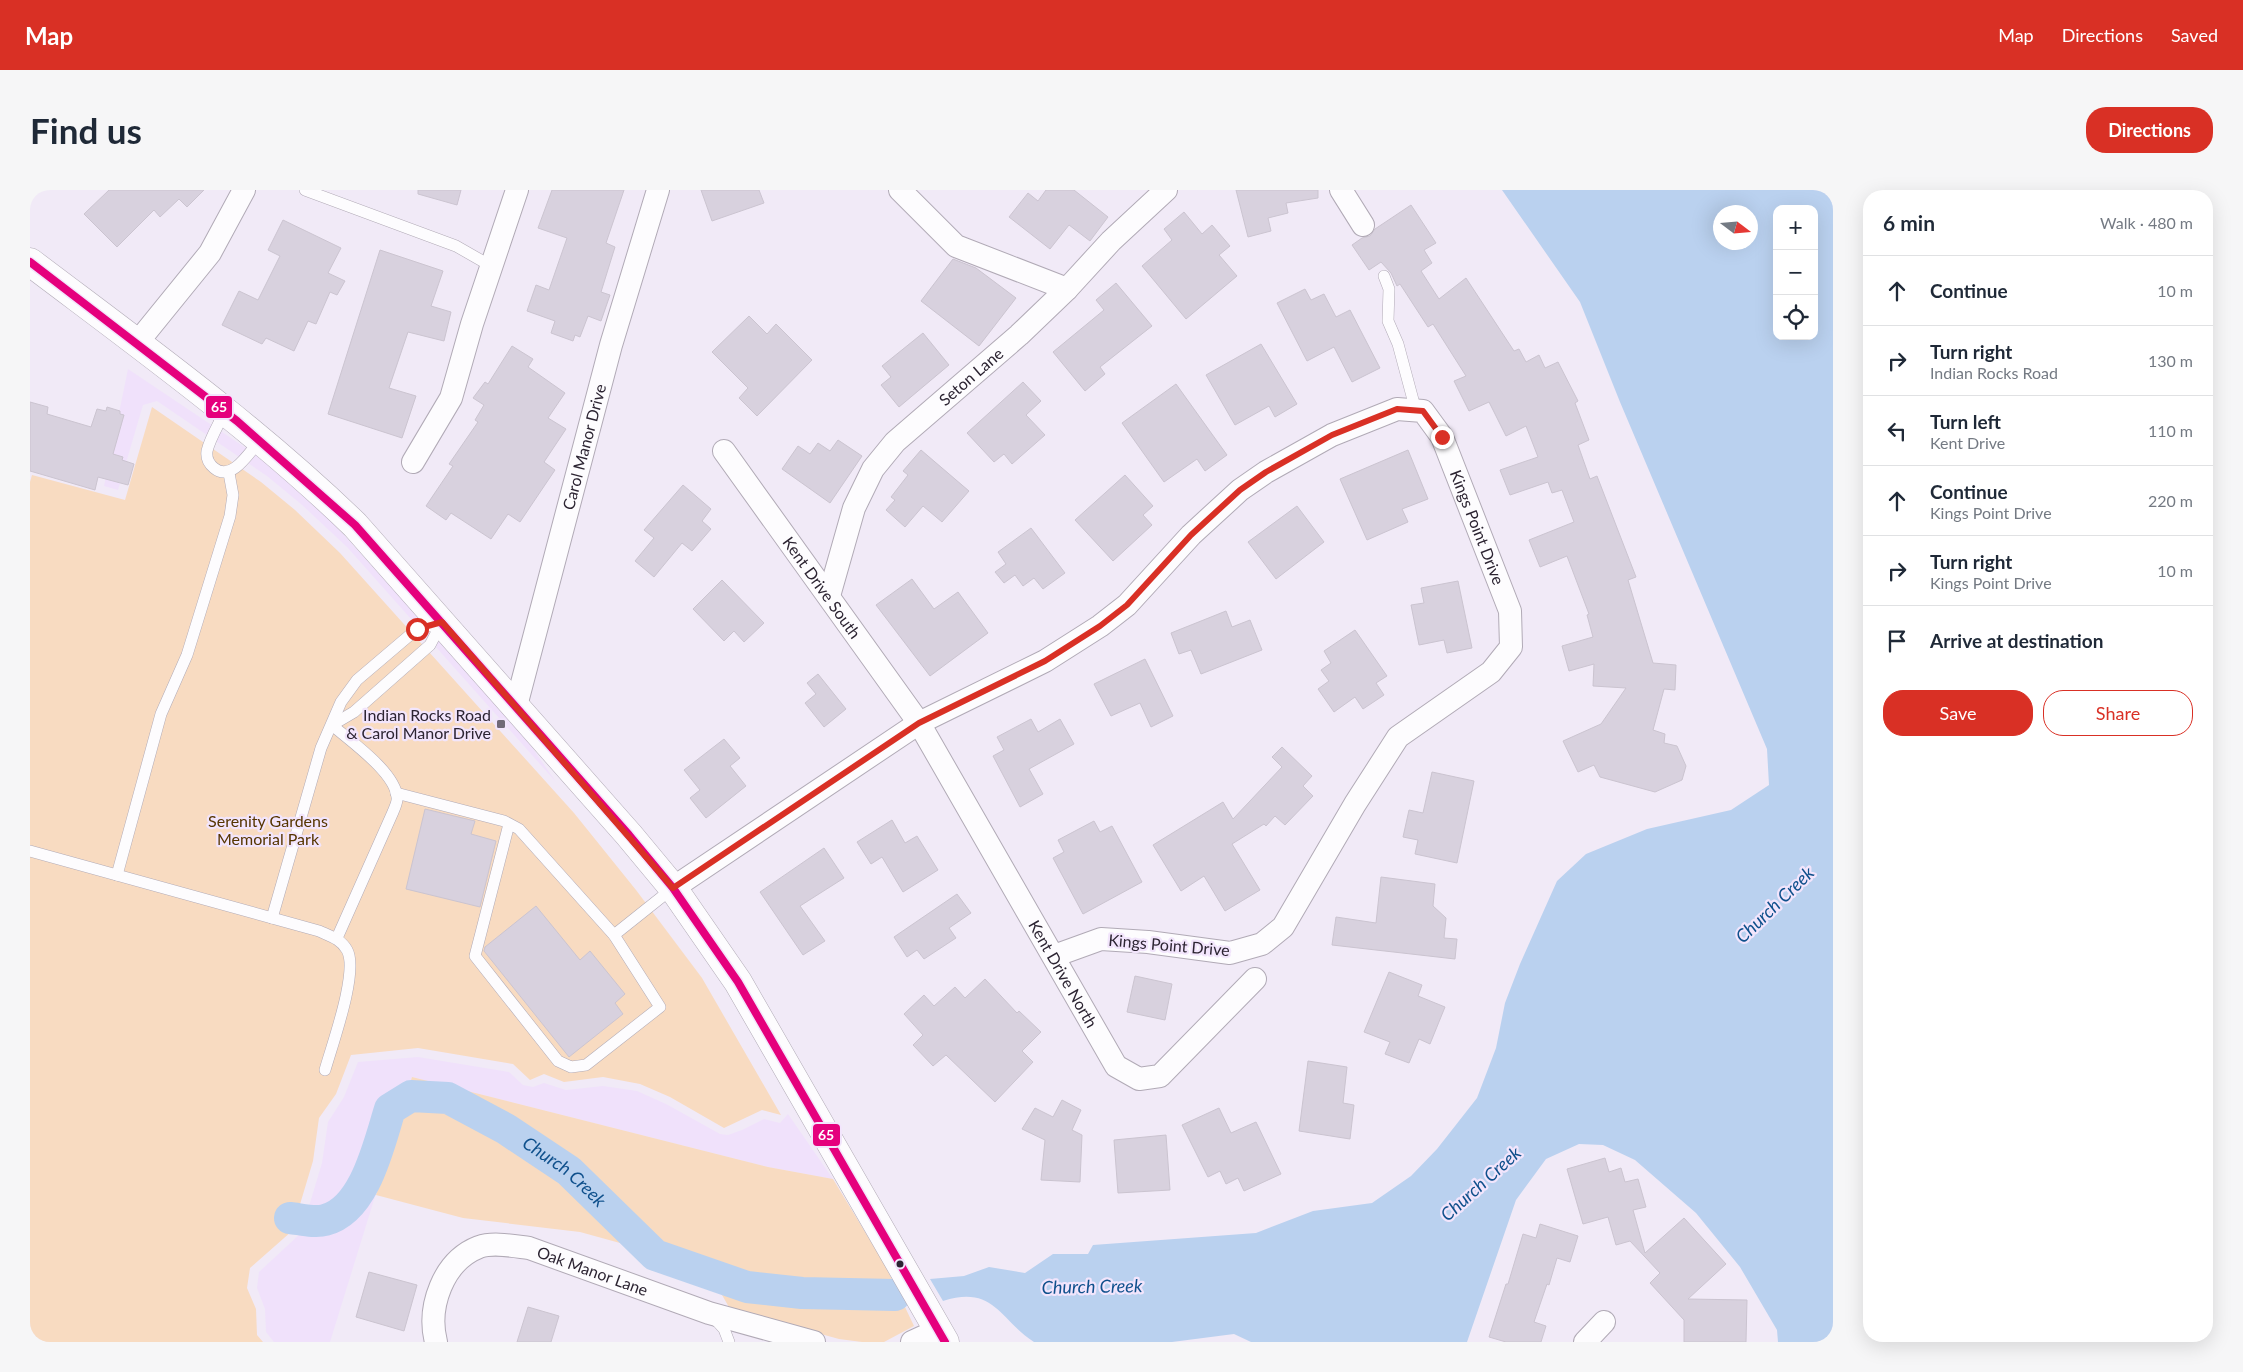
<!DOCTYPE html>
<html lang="en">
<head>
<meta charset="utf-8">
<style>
  body { margin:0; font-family:Lato,sans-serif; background:#f6f6f7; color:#1f2937 }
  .controls { position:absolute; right:15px; top:15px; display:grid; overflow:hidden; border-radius:10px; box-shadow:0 5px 20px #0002 }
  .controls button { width:45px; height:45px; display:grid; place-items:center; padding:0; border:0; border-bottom:1px solid #e0e1e3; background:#fff; color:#1f2937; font:25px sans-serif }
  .compass { position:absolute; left:1683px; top:15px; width:45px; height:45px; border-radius:50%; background:#fff; box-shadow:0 5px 20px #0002; rotate:106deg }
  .stop { position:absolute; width:15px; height:15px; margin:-11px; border:4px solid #d93025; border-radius:50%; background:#fff }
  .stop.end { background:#d93025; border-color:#fff; box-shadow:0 1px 5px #0008 }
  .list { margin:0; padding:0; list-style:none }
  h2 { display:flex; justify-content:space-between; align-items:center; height:65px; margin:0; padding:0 20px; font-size:21px }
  h2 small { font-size:16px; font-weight:400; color:#747a83 }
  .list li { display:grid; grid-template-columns:32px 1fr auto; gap:15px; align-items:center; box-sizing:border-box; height:70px; padding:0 20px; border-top:1px solid #e0e1e3 }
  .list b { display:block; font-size:19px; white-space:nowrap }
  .list p { margin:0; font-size:16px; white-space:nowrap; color:#747a83 }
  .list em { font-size:16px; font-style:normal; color:#747a83 }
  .actions { display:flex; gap:10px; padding:15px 20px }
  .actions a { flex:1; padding:11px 0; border:1px solid #d93025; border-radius:20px; text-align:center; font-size:18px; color:#d93025 }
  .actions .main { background:#d93025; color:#fff }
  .icon { flex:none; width:28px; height:28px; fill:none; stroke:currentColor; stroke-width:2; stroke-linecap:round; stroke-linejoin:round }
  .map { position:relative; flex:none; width:1803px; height:1152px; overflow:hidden; border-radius:20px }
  header { display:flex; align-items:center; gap:30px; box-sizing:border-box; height:70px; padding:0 25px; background:#d93025; color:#fff }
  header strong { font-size:24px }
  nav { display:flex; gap:28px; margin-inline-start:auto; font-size:18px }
  .intro { display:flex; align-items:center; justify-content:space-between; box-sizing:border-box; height:120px; padding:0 30px }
  h1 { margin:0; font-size:35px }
  .button { padding:12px 22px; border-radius:20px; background:#d93025; color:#fff; font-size:18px; font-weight:700 }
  main { display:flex; gap:30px; padding:0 30px }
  aside { flex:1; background:#fff; border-radius:20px; box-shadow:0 5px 20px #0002 }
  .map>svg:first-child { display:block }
</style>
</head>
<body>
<header>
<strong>Map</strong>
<nav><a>Map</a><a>Directions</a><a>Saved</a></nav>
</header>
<div class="intro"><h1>Find us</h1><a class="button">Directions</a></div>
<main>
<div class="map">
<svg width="1803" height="1152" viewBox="0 0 1803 1152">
  <rect width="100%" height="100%" fill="#f1eaf7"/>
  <g fill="#f0e1fb">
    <polygon points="98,179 265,291 490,540 526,592 317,357 271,314 237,286 127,211 113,215 88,300 74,296"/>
    <polygon points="388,867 479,882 493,895 503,897 514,893 536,900 573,896 607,901 636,914 690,944 698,945 712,940 734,929 750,933 758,924 803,989 738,977 382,887 300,1152 244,1152 236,1142 235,1119 227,1098 229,1082 271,1043 292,973 298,932 314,907 328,872"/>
  </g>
  <g fill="#f8dbc1">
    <polygon points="122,217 231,292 265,320 310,363 544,623 606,700 672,788 751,925 732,920 694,938 640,907 610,894 573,887 534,892 514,884 500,890 483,874 388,858 321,865 306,904 289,928 283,971 262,1041 220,1078 217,1098 226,1119 227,1145 233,1152 0,1152 0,292 2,285 95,310"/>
    <polygon points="382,887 738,977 803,989 855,1075 884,1136 854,1152 832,1152 809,1149 700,1119 683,1089 619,1061 550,1042 433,1028 346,1005"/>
  </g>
  <path fill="#bad1ef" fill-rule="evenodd" d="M 1472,0 L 1803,0 L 1803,1152 L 1748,1152 L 1747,1140 L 1710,1077 L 1666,1023 L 1605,970 L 1573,955 L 1549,954 L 1516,969 L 1486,1010 L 1437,1152 L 1221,1152 L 1204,1144 L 1142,1152 L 1004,1152 C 969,1129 964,1095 913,1111 L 900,1089 L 934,1086 L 959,1077 L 995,1083 L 1023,1064 L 1058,1064 L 1063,1055 L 1226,1043 L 1283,1021 L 1342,1013 L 1381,986 L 1407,959 L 1447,908 L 1466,858 L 1475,813 L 1490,774 L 1527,691 L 1556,664 L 1617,639 L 1701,620 L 1739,595 L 1737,559 L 1590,212 L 1550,112 ZM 1747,19 L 1784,19 L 1784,146 L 1747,146 ZM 1690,22 L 1720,22 L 1720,52 L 1690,52 Z"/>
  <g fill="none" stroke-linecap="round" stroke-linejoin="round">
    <path stroke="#bad1ef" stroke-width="32" id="s1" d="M 260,1028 C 270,1029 285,1033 295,1030 C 335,1020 349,954 360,919 L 381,906 L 418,908 L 476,939 L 539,981 L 625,1065 L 717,1097 L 772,1103 L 865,1105"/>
  </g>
  <g fill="#d8d1de" stroke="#cbc4d0">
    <polygon points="79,0 174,0 157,17 149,9 130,27 124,20 87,57 54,24"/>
    <polygon points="388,0 431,0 427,15 388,4"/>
    <polygon points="522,0 594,0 576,53 585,57 571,102 580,105 571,131 558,126 550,147 545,145 543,151 521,143 525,131 497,121 506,95 519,100 537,48 508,38"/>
    <polygon points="671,0 729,0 734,13 682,31"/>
    <polygon points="1016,0 1044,0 1078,27 1060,51 1039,35 1020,59 979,27 998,3 1008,11"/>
    <polygon points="1206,0 1288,0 1288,8 1256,13 1258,23 1238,28 1241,41 1218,47"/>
    <polygon points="1381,15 1406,53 1394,60 1402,73 1391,81 1409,109 1436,88 1484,161 1489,159 1496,172 1509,165 1515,178 1528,172 1548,211 1545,213 1559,250 1548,255 1560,289 1567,286 1606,387 1598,390 1623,473 1646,475 1645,500 1634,499 1623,540 1635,544 1634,553 1647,556 1656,576 1652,590 1625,602 1570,587 1564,575 1548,582 1533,551 1571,534 1596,498 1563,496 1564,474 1539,481 1532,456 1563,447 1557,425 1559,424 1537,366 1510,377 1499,350 1544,332 1532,300 1522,303 1518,292 1480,305 1470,280 1508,267 1496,236 1476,246 1459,212 1439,221 1424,191 1436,186 1403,134 1398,137 1370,94 1367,96 1361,83 1351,72 1339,80 1322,55 1332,48 1340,46 1345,39"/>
    <polygon points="1154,22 1172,44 1182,35 1200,56 1189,65 1207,86 1156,129 1112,76 1142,50 1134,39"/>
    <polygon points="253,30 311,58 298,83 315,91 307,105 300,102 286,134 278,131 264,161 236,148 232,154 192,135 209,101 228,110 250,66 238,60"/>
    <polygon points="350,60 413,81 401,116 421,122 414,151 378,142 359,198 386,206 372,248 298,224"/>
    <polygon points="923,69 946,78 986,108 949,156 891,111"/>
    <polygon points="1086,93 1122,136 1070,177 1075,184 1055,201 1023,162 1074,120 1066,110"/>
    <polygon points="1275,99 1281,110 1294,104 1306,127 1320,120 1350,178 1322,192 1304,157 1277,171 1247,113"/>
    <polygon points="719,126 737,144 746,134 782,170 727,226 709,208 718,198 682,162"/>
    <polygon points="893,143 919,175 869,217 851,195 861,187 852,176"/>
    <polygon points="1231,154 1267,214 1245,227 1239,216 1205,235 1176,185"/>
    <polygon points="482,156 503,169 498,177 535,203 518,228 536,239 514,272 525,280 490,332 478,324 461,349 421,323 416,330 396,316 423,276 419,274 448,232 445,230 454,215 443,208 455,192 458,194"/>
    <polygon points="993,192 1011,211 996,225 1015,245 982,274 974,264 964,272 937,243"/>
    <polygon points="1146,194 1197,265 1175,281 1167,269 1134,292 1092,233"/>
    <polygon points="0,212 18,217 17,224 61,237 67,219 76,221 77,217 90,221 90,224 94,225 83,264 93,267 92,270 104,274 98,295 68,287 65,300 0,281"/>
    <polygon points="808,250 832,266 800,313 752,279 768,256 780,264 788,253 800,261"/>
    <polygon points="891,260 939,301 912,332 893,316 875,337 856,320 865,310 861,307 878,285 873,281"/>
    <polygon points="1378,260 1398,309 1372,319 1378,332 1337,350 1310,289"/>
    <polygon points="1095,285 1123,316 1113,325 1122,335 1083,371 1045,330"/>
    <polygon points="653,295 681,319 672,331 681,339 662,361 652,353 624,387 605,371 624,348 614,340"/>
    <polygon points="1267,316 1294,352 1246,389 1218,352"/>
    <polygon points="1001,338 1035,383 1013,399 1004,388 993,396 985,385 974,393 965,382 976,374 968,362"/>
    <polygon points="882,389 904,419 928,402 958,443 900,486 846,415"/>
    <polygon points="692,390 734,433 714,452 704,441 694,451 663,419"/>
    <polygon points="1428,391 1442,458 1417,463 1414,450 1389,455 1381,415 1394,413 1391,398"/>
    <polygon points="1196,421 1202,437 1220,430 1232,460 1171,484 1161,460 1149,464 1141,443"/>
    <polygon points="1325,440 1357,486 1346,493 1354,505 1333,519 1325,507 1304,522 1288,499 1299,491 1291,480 1301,473 1294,461"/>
    <polygon points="1115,469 1143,526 1121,537 1110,513 1081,526 1064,494"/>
    <polygon points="788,484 816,519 794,537 775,513 786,504 777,493"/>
    <polygon points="1001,529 1008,542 1030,529 1044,554 999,579 1013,604 990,617 963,566 974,560 967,547"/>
    <polygon points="694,549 710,568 700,576 716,596 676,628 660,608 670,600 654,580"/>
    <polygon points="1252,557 1282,586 1273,596 1283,606 1255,635 1245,626 1236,636 1234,634 1202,654 1230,700 1195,721 1174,686 1151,701 1123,655 1193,612 1203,629 1252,577 1242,567"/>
    <polygon points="1402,582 1444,591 1427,673 1385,664 1388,650 1373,647 1379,620 1393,623"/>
    <polygon points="395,619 445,631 441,644 466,651 450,717 376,699"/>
    <polygon points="862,630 875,653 887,646 908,680 873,702 852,667 841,674 827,652"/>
    <polygon points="1064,631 1070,642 1082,636 1112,692 1053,724 1023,668 1034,662 1028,650"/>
    <polygon points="794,658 814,688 770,716 795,751 773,765 730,702"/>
    <polygon points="1351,687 1405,694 1403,716 1416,728 1414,748 1427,749 1425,769 1302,755 1306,727 1346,733"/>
    <polygon points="927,704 941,723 919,738 926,748 894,769 887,760 877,767 864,747"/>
    <polygon points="506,716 550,770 560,761 595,804 585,813 593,824 539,867 454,761 455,757"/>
    <polygon points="1359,782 1392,795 1388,806 1415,817 1400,854 1389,849 1379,873 1355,864 1360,852 1334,842"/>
    <polygon points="1105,786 1142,794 1135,830 1097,822"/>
    <polygon points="955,789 987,823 989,821 1011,842 992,861 1003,872 965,912 916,865 903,876 883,855 893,845 874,824 894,805 904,816 925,797 935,808"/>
    <polygon points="1278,871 1317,877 1313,913 1324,915 1320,949 1269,941"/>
    <polygon points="1032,910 1051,920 1042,940 1052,945 1050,992 1011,990 1015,950 992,939 1005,918 1023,927"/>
    <polygon points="1189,918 1201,943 1226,932 1251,984 1214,1001 1208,988 1196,994 1190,981 1178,987 1152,935"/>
    <polygon points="1136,945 1140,1000 1088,1003 1084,950"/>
    <polygon points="1575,968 1579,982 1591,978 1595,992 1608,989 1616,1017 1603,1020 1615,1063 1654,1028 1696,1074 1658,1109 1717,1110 1716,1152 1654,1152 1654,1130 1620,1093 1630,1083 1600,1051 1586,1055 1578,1027 1553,1034 1537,979"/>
    <polygon points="1510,1034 1548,1046 1540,1072 1527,1068 1519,1095 1517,1094 1504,1132 1516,1136 1511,1152 1476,1152 1459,1147 1476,1094 1478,1094 1493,1044 1506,1048"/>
    <polygon points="339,1082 387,1095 374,1141 326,1127"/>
    <polygon points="498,1117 529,1126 521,1152 487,1152"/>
  </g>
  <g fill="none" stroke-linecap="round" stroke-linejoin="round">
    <g stroke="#b1aab6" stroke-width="12">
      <g id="service">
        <polyline points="275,0 426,56 461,76"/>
        <polyline points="1354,86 1359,99 1358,131 1368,154 1386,221"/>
        <path d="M 195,221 C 189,234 180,248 177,261 C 176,268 179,274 184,278 C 202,293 220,261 231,249"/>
        <path d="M 302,535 C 320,551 365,582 367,607 C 368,611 365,617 363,622 L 307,748"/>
        <polyline points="302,535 324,522 400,455 411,434"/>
        <polyline points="366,603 474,631 489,639 584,745 630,817 556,875 541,877 528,871 445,766 479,634"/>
        <path d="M 0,661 L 289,741 C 300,746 311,749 317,760 C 329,781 302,855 295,880"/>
        <polyline points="87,685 131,524 157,465 200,326 203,305 199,283"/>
        <polyline points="242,728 291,558 311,512 327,490 387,439 410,433"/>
        <polyline points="584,745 643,698"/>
        <polyline points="684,1128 694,1139 699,1152"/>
      </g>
    </g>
    <g stroke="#b1aab6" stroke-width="24">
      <g id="minor">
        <polyline points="870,0 926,56 1037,99"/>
        <polyline points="1311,0 1333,35"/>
        <polyline points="107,153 180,63 214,0"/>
        <path id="s2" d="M 694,261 L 889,533 L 1086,876 L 1109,889 L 1130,886 L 1225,789"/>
        <polyline points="383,272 421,208 442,134 487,0"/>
        <path id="s3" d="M 799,406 L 824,318 L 843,279 L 865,252 L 989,145 L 1037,99 L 1081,51 L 1136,0"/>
        <path id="s4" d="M 486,516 L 581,155 L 628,0"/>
        <path id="s5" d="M 643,698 L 889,533 L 1015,471 L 1070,436 L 1097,415 L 1161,345 L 1210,300 L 1236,282 L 1302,245 L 1367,219 L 1393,221 L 1412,247 L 1480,421 L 1481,457 L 1461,482 L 1368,547 L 1325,614 L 1253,737 L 1232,754 L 1200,763 L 1118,752 L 1071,749 L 1024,766"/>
        <path id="s6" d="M 406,1152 C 397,1117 413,1071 449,1057 C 463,1052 483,1056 499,1058 L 679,1123 L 784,1152"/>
        <polyline points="882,1152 908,1140"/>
        <polyline points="1555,1152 1574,1132"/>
      </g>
    </g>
    <g stroke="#b1aab6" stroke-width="29">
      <path id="tertiary" d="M 0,72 C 111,156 225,238 325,335 L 599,645 L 643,698 L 708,792 L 915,1152"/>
    </g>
    <use href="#service" stroke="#fdfcfe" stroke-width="11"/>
    <use href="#minor" stroke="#fdfcfe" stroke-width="22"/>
    <use href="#tertiary" stroke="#fdfcfe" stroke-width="28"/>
    <g stroke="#f2e5fc" stroke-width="11">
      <polyline id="bus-1" points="0,72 207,231 325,335 599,645 643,698 708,792 915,1152"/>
    </g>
    <use href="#bus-1" stroke="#e5007d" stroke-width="8"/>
  </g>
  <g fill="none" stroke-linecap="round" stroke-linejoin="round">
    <polyline stroke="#d93025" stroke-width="6" points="387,439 412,432 643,698 889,533 1015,471 1070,436 1097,415 1161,345 1210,300 1236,282 1302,245 1367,219 1393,221 1412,247"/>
  </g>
  <rect fill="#716977" stroke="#f2e5fc" stroke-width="2" x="466" y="529" width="10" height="10" rx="2.5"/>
  <circle fill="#2c2432" stroke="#f2e5fc" stroke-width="2" cx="870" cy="1074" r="4.5"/>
  <g text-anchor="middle" stroke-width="4.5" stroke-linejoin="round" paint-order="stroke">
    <g font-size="16" fill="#2c2432" stroke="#f2e5fc">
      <text dy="6" stroke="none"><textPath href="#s3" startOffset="270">Seton Lane</textPath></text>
      <text dy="6" stroke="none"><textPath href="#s4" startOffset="268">Carol Manor Drive</textPath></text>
      <text dy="6" stroke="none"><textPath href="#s5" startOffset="1030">Kings Point Drive</textPath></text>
      <text dy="6" stroke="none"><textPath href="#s2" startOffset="168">Kent Drive South</textPath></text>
      <text transform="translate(1139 755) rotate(5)" y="6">Kings Point Drive</text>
      <text dy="6" stroke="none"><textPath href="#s2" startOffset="624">Kent Drive North</textPath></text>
      <text dy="6" stroke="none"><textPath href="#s6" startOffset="231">Oak Manor Lane</textPath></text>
    </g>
    <g font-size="16" fill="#2c2432" stroke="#f2e5fc" text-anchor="end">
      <text x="461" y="531">Indian Rocks Road<tspan x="461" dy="18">&amp; Carol Manor Drive</tspan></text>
    </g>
    <g font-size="16" fill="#563500" stroke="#f2e5fc">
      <text x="238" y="637">Serenity Gardens<tspan x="238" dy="18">Memorial Park</tspan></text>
    </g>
    <g font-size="18" font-style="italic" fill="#0f508c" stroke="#f2e5fc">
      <text transform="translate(1745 715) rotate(-44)" y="6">Church Creek</text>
      <text dy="6" stroke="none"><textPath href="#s1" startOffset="369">Church Creek</textPath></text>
      <text transform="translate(1451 994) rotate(-42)" y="6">Church Creek</text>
      <text transform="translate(1062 1097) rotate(-1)" y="6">Church Creek</text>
    </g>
  </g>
  <g stroke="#f2e5fc" stroke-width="2">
    <rect x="175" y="205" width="28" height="24" rx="5" fill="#e5007d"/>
    <rect x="782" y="933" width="29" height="24" rx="5" fill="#e5007d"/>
  </g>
  <g font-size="14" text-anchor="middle" font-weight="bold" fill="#fff">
    <text x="189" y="222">65</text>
    <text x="796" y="950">65</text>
  </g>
</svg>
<div class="controls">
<button>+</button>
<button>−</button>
<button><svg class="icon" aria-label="locate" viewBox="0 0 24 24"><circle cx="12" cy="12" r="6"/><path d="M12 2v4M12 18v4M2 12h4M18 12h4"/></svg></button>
</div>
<svg class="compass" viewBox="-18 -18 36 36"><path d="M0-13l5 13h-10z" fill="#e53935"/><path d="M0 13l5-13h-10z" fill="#747a83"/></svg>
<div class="stop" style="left:387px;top:439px"></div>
<div class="stop end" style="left:1412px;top:247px"></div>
</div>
<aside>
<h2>6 min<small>Walk · 480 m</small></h2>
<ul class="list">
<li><svg class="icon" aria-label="ahead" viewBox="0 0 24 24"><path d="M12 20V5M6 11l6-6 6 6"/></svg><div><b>Continue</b></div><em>10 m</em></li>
<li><svg class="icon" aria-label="right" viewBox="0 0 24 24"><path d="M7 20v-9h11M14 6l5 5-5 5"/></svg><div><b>Turn right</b><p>Indian Rocks Road</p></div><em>130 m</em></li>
<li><svg class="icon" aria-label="left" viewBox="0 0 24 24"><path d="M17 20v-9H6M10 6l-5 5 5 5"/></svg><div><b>Turn left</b><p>Kent Drive</p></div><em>110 m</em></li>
<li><svg class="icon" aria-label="ahead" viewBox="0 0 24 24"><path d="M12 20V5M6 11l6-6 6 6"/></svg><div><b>Continue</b><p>Kings Point Drive</p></div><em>220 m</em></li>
<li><svg class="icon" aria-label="right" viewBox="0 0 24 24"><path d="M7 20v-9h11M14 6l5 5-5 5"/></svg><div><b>Turn right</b><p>Kings Point Drive</p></div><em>10 m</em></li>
<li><svg class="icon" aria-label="arrive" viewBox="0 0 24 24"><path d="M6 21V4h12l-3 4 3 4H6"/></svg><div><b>Arrive at destination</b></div></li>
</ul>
<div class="actions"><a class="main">Save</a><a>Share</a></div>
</aside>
</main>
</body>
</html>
